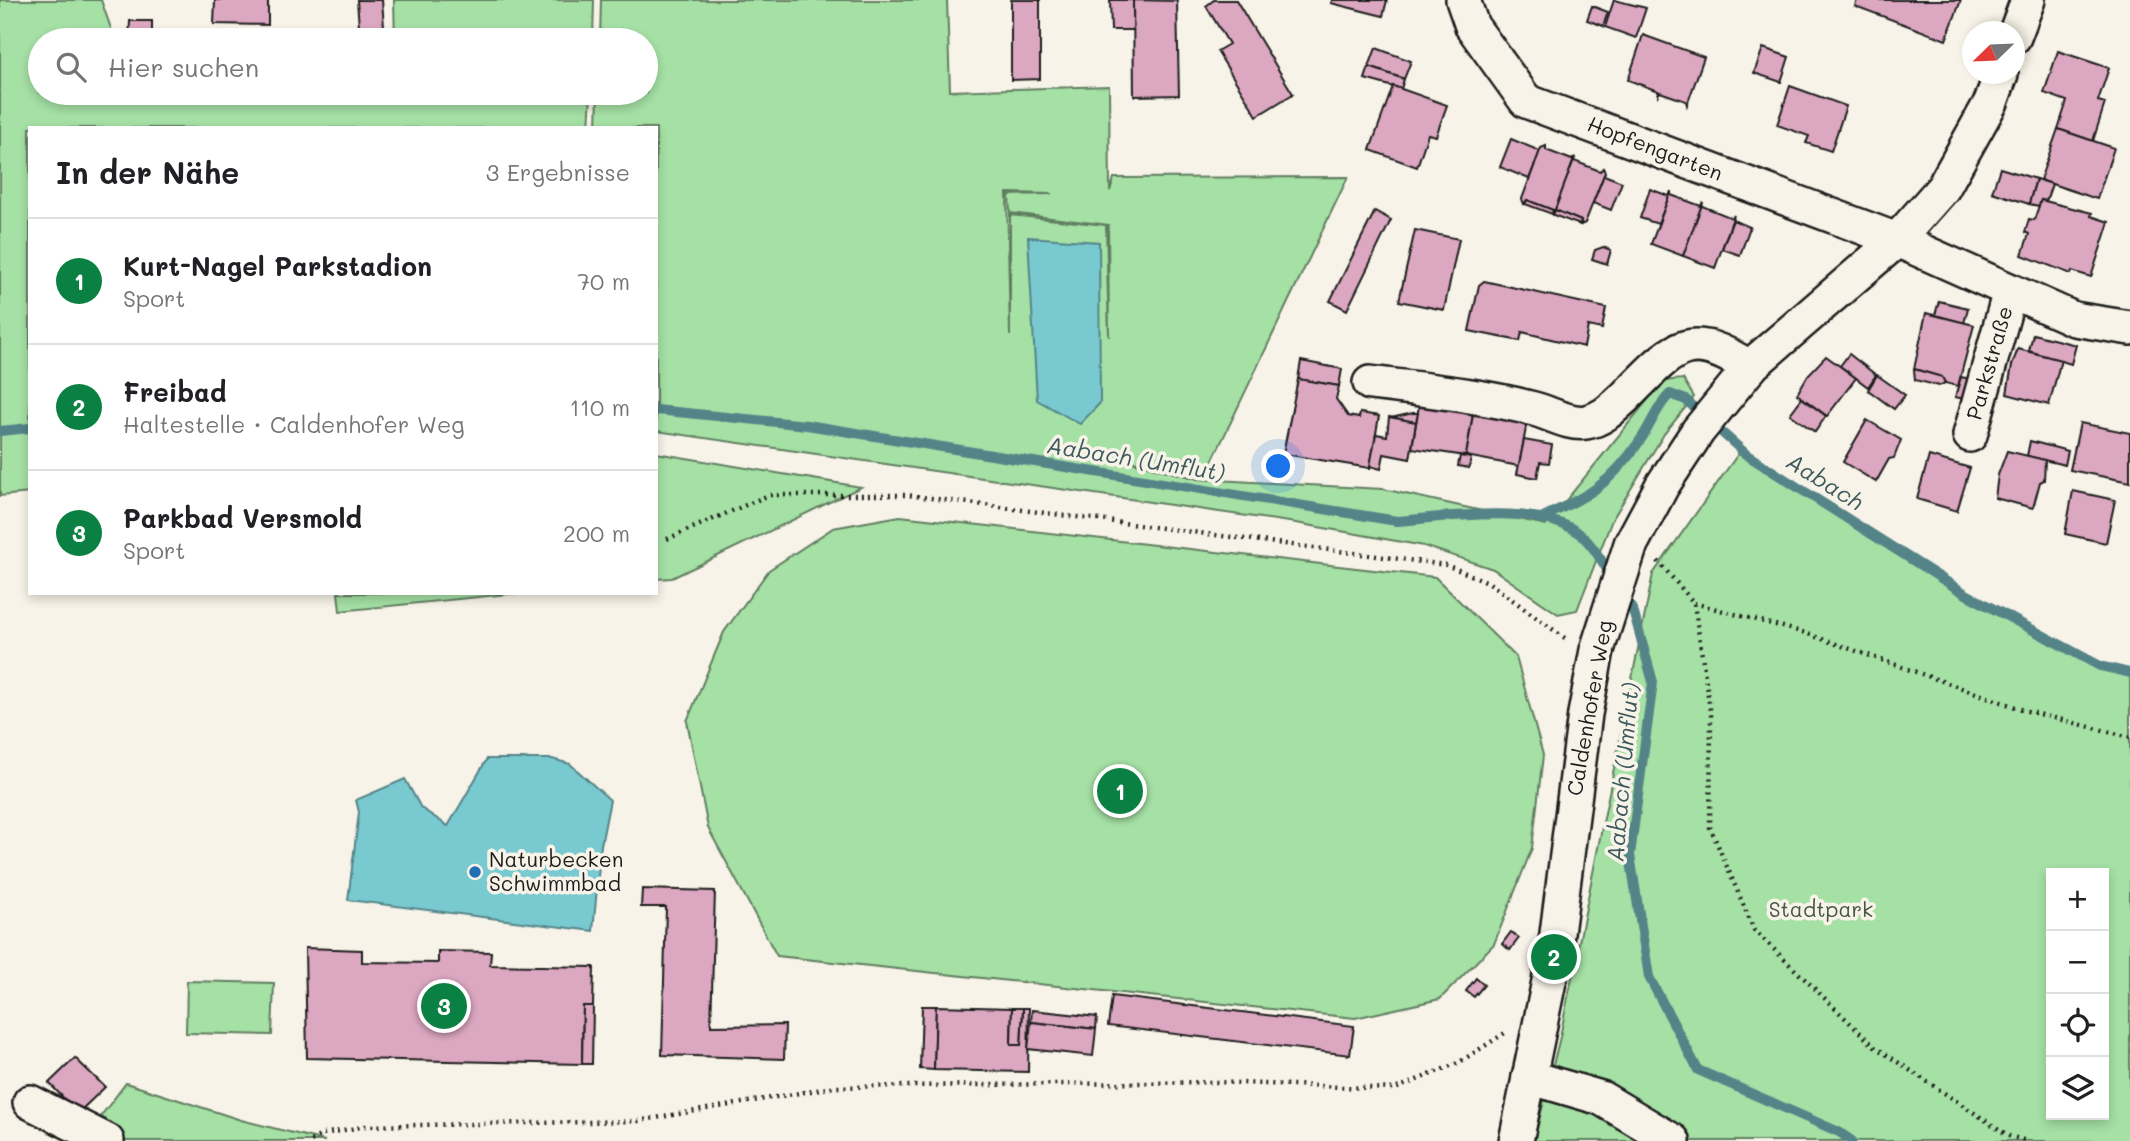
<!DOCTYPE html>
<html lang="de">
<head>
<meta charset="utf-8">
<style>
  body { margin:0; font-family:Mali,sans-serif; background:#f6f6f6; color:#202124 }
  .controls { position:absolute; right:21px; bottom:21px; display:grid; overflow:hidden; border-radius:0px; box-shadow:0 4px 10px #0003 }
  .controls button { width:63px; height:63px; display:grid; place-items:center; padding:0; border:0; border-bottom:2px solid #e0e0e0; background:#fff; color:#202124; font:35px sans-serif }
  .compass { position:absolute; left:1962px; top:21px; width:63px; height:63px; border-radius:50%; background:#fff; box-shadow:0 4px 10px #0003; rotate:247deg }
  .you { position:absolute; left:1279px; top:467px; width:24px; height:24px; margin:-18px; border:5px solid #fff; border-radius:50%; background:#1a73e8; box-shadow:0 0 0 10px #1a73e833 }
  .badge { display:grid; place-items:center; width:46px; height:46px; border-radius:50%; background:#0b8043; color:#fff; font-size:23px; font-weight:700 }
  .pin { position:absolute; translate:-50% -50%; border:4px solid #fff; box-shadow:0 2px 7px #0006 }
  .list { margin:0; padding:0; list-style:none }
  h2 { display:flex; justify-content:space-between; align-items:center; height:91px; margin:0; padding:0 28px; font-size:30px }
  h2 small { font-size:23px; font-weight:400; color:#757577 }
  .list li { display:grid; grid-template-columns:46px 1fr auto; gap:21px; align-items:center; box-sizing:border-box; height:126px; padding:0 28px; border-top:2px solid #e0e0e0 }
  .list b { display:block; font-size:26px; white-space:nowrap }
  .list p { margin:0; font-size:23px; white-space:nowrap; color:#757577 }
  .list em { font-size:23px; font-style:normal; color:#757577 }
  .icon { flex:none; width:38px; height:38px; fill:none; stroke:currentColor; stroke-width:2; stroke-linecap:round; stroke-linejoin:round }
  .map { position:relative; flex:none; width:2130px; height:1141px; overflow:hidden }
  .search { position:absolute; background:#fff; box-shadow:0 4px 10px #0003; left:28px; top:28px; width:630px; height:77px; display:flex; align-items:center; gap:18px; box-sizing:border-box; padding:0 24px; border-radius:38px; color:#757577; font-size:26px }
  .panel { position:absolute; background:#fff; box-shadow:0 4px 10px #0003; left:28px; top:126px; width:630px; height:469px; border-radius:0px }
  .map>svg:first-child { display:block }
</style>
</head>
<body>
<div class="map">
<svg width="2130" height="1141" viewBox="0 0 2130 1141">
  <rect width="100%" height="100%" fill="#f7f3e8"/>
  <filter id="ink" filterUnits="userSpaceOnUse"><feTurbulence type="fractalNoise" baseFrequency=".0143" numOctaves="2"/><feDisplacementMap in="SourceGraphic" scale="14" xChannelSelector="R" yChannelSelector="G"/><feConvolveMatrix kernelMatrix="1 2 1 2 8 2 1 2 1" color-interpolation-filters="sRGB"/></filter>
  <g filter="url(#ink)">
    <g fill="#a5e0a5" stroke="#607e60" stroke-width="2" fill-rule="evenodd">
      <polygon points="0,0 101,0 115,40 40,40 40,93 591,93 589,128 30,128 30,493 0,496"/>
      <polygon points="394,0 594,0 593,40 395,40"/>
      <path d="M 601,0 L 947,0 L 950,91 L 1109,86 L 1110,191 L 1114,178 L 1348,177 L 1206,474 L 1125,460 L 1198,479 L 1383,489 L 1546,525 L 1663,381 L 1683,379 L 1694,397 L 1664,434 L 1612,520 L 1577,610 L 1558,614 L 1493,569 L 1424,546 L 1296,523 L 656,431 L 656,128 L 597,128 L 598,93 L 646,93 L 646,40 L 600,40 ZM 1007,193 L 1052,194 L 1009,195 L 1010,213 L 1108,225 L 1109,337 L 1106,225 L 1010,215 L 1010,336 Z"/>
      <polygon points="656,453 861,487 672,578 656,579"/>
      <path d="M 1738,454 L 1966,594 L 2100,666 L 2130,673 L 2130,1141 L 1534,1141 L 1560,1037 L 1653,574 ZM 2051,873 L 2104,873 L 2104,1115 L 2051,1115 Z"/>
      <polygon points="900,516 1435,577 1516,657 1543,755 1532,848 1494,944 1440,999 1355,1018 777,956 708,828 687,721 724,632 769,570 833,528"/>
      <polygon points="338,593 519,593 340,611"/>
      <polygon points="187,981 274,983 272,1035 186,1033"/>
      <polygon points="126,1083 241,1120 325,1141 82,1141"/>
    </g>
    <g fill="#79cad0" stroke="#548488" stroke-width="2">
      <polygon points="1028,237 1099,242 1100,403 1080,424 1037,400"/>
      <polygon points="487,759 552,759 570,764 610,800 601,845 593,931 348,900 359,812 356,800 405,779 421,808 448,826"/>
    </g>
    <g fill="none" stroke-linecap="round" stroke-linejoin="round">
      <g stroke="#548488" stroke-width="10">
        <path d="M 656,410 L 807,425 L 1397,521 C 1447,517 1525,505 1571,528 C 1589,537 1602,561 1612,578"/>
        <polyline points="0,431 30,428"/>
        <path d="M 1541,518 C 1589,496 1611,484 1641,439 C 1651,425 1657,406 1670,394 L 1686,400 L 1747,455 L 1966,594 L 2100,666 L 2130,673"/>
        <polyline points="1622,593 1633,610 1653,682 1630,855 1649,977 1698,1070 1839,1132 1852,1141"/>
      </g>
    </g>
    <g fill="#dca7c1" stroke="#1c1c1c" stroke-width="2">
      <polygon points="215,0 268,0 268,25 214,24"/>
      <polygon points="357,0 382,0 385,40 360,40"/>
      <polygon points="1011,0 1040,0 1040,79 1011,80"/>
      <polygon points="1110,0 1133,0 1134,30 1111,30"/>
      <polygon points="1133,0 1177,1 1179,95 1134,96"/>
      <polygon points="1214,0 1236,0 1293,94 1257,116 1217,51 1229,44 1206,6"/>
      <polygon points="1332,0 1387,0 1383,16 1331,3"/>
      <polygon points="1614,0 1646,8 1636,38 1605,27"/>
      <polygon points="1857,0 1961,0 1946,40 1855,6"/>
      <polygon points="1592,6 1608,12 1603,26 1587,20"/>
      <polygon points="130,21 152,21 152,40 129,40"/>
      <polygon points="1643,35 1704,57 1687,105 1686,101 1660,92 1658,95 1658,91 1628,80"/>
      <polygon points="1376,48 1411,61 1404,79 1369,67"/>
      <polygon points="1763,48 1789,57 1781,82 1754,73"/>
      <polygon points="2058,51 2109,68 2098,101 2105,103 2093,141 2058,129 2067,101 2044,93"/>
      <polygon points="1369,67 1404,79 1401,89 1365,79"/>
      <polygon points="1393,86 1447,105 1436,136 1428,134 1417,167 1370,150"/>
      <polygon points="1790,86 1846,106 1831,151 1806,143 1809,136 1777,125"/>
      <polygon points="2058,129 2114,148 2097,199 2040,180"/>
      <polygon points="1511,139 1540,151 1529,179 1500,167"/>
      <polygon points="1546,146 1546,150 1572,160 1575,157 1553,215 1553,210 1527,200 1524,204 1522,199 1541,148"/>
      <polygon points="1575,157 1574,161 1600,171 1603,168 1605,172 1585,223 1581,225 1581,221 1555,210 1553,215"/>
      <polygon points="2000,168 2036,179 2029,204 1992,192"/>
      <polygon points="1604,175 1622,182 1611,210 1593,203"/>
      <polygon points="2036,179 2052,184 2046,201 2041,200 2039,206 2029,204"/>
      <polygon points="1650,189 1669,196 1658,224 1640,218"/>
      <polygon points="1671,191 1671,195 1701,206 1703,202 1683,256 1651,244"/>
      <polygon points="1527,200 1553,210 1552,214 1525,204"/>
      <polygon points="2041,200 2092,213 2091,216 2109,222 2091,277 2072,271 2071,274 2022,255 2029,234 2025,232 2029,219 2034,220"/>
      <polygon points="1703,202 1702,206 1732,218 1734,215 1715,268 1683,256"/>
      <polygon points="1555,210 1581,221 1580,225 1553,215"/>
      <polygon points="1375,211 1391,220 1347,310 1330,301"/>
      <polygon points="1733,220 1750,227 1740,255 1722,249"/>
      <polygon points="1415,230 1459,239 1444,310 1399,301"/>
      <polygon points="1603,247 1611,250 1607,264 1592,259 1595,250"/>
      <polygon points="1484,281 1606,308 1602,329 1588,326 1584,347 1522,332 1520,341 1469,331 1479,285"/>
      <polygon points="1939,301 1968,308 1964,323 1935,315"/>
      <polygon points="1926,313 1974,325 1958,386 1945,383 1942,377 1914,369"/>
      <polygon points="2033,334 2076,345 2071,364 2029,351"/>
      <polygon points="2018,349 2061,360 2049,405 2007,394 2012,365"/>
      <polygon points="1849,354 1876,375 1868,387 1840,366"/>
      <polygon points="1826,356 1856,378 1827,416 1797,394 1808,375"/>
      <polygon points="1301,361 1342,369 1339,386 1298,379"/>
      <polygon points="1914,369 1942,377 1945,383 1939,386 1915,380"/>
      <polygon points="1877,375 1905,395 1894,409 1868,390"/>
      <polygon points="1961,377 1975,380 1970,400 1955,397"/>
      <polygon points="1298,379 1339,386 1336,399 1348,416 1359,418 1360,413 1379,416 1370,468 1283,454"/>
      <polygon points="1802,398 1826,416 1815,432 1790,414"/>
      <polygon points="1420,399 1474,408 1466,456 1412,448"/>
      <polygon points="1474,408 1528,417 1519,466 1466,456"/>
      <polygon points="1413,413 1418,413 1416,422 1391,418"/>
      <polygon points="1389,417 1416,422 1410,459 1384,454 1381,469 1370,466 1376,434 1387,436"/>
      <polygon points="1867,420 1901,440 1894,458 1889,459 1876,482 1843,462"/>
      <polygon points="2080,423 2130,433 2130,482 2070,470"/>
      <polygon points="1524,440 1552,445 1549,463 1540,462 1537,478 1517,474"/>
      <polygon points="2030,441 2068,451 2065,465 2027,456"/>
      <polygon points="2007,451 2045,460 2044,480 2040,482 2033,508 1995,498 1998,475"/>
      <polygon points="1460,456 1471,458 1469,468 1458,466"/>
      <polygon points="1929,456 1970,468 1957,511 1917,499"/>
      <polygon points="2073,491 2115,500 2106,543 2065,534"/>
      <polygon points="642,889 715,891 711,1026 785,1025 784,1059 662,1055 666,907 641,907"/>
      <polygon points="1511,932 1519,938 1510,950 1502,944"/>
      <polygon points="305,948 362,950 362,962 438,963 438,951 491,952 490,965 594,967 593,1006 583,1006 582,1064 307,1058"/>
      <polygon points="1476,978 1484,985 1474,997 1466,991"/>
      <polygon points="1112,996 1354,1026 1350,1055 1108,1026"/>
      <polygon points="583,1006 593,1006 592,1064 582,1064"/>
      <polygon points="922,1006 936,1006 934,1070 920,1069"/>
      <polygon points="936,1006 1012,1008 1011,1045 1021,1045 1023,1008 1029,1008 1028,1072 934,1070"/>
      <polygon points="1012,1008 1023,1008 1021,1045 1011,1045"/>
      <polygon points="1032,1010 1097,1017 1096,1029 1031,1022"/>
      <polygon points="1031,1022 1096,1029 1093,1056 1028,1049"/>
      <polygon points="75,1058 105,1087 78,1113 49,1083"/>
    </g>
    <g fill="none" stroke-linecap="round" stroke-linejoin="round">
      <g stroke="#1c1c1c" stroke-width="38">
        <g id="minor">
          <polyline points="1463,0 1472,26 1526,101 1897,240 2074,319 2130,328"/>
          <polyline points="2014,37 2028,0"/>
          <path d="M 1370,383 C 1425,390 1481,395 1534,409 C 1550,413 1569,425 1586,422 C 1603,419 1613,408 1625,397 C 1673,349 1687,326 1750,368"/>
          <polyline points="1970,435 2010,291"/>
          <polyline points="1529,1077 1601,1098 1673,1141"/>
          <polyline points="30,1102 107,1141"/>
          <polyline points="1516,1141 1554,957 1585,714 1597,650 1631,544 1662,486 1698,431 1752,365 1897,240 1943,188 1991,102 2001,74"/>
        </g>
      </g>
      <g stroke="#1c1c1c" stroke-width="4.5" stroke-dasharray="2 5" stroke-linecap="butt">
        <polyline points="667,539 769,495 907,495 1446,565 1488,582 1566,639"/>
        <polyline points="1658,561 1694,603 1711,715 1710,827 1754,930 1875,1047 2009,1136 2027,1141"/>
        <polyline points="1694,603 1805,633 2027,711 2130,737"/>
        <polyline points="311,1141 323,1134 366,1126 638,1121 834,1087 1215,1082 1395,1089 1458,1063 1505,1033"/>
      </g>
      <use href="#minor" stroke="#f7f3e8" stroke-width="33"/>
    </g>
  </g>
  <circle fill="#1f6fb2" stroke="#f7f3e8" stroke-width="2.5" cx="475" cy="872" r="7"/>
  <g text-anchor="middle" stroke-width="7" stroke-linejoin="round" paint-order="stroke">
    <g font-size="21" fill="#1c1c1c" stroke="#f7f3e8">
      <text transform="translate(1655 149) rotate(21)" y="7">Hopfengarten</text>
      <text transform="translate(1990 363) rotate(-74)" y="7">Parkstraße</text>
      <text transform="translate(1590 708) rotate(-80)" y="7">Caldenhofer Weg</text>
    </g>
    <g font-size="21" fill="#1c1c1c" stroke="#f7f3e8" text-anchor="start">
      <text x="489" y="867">Naturbecken<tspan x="489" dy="24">Schwimmbad</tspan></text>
    </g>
    <g font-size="21" fill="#455745" stroke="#f7f3e8">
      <text x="1821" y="917">Stadtpark</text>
    </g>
    <g font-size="23" font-style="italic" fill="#3d595b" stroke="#f7f3e8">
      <text transform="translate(1136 459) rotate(9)" y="8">Aabach (Umflut)</text>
      <text transform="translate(1825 482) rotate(32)" y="8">Aabach</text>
      <text transform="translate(1623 772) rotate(-85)" y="8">Aabach (Umflut)</text>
    </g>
  </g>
</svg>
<div class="controls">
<button>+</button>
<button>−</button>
<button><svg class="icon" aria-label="locate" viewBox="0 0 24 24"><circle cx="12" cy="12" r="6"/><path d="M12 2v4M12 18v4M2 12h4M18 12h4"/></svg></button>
<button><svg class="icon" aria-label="layers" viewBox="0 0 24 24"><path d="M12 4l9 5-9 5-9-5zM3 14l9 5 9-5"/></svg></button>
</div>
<svg class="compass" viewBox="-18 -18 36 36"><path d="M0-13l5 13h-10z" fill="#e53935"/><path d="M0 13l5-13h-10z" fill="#757577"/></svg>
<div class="you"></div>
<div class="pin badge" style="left:1120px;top:791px">1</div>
<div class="pin badge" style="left:1554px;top:957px">2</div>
<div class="pin badge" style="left:444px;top:1006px">3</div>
<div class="search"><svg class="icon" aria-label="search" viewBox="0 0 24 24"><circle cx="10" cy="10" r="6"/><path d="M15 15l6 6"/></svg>Hier suchen</div>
<section class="panel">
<h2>In der Nähe<small>3 Ergebnisse</small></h2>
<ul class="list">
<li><span class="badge">1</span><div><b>Kurt-Nagel Parkstadion</b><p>Sport</p></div><em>70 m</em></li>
<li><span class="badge">2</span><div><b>Freibad</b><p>Haltestelle · Caldenhofer Weg</p></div><em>110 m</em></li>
<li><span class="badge">3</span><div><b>Parkbad Versmold</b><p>Sport</p></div><em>200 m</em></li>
</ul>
</section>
</div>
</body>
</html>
